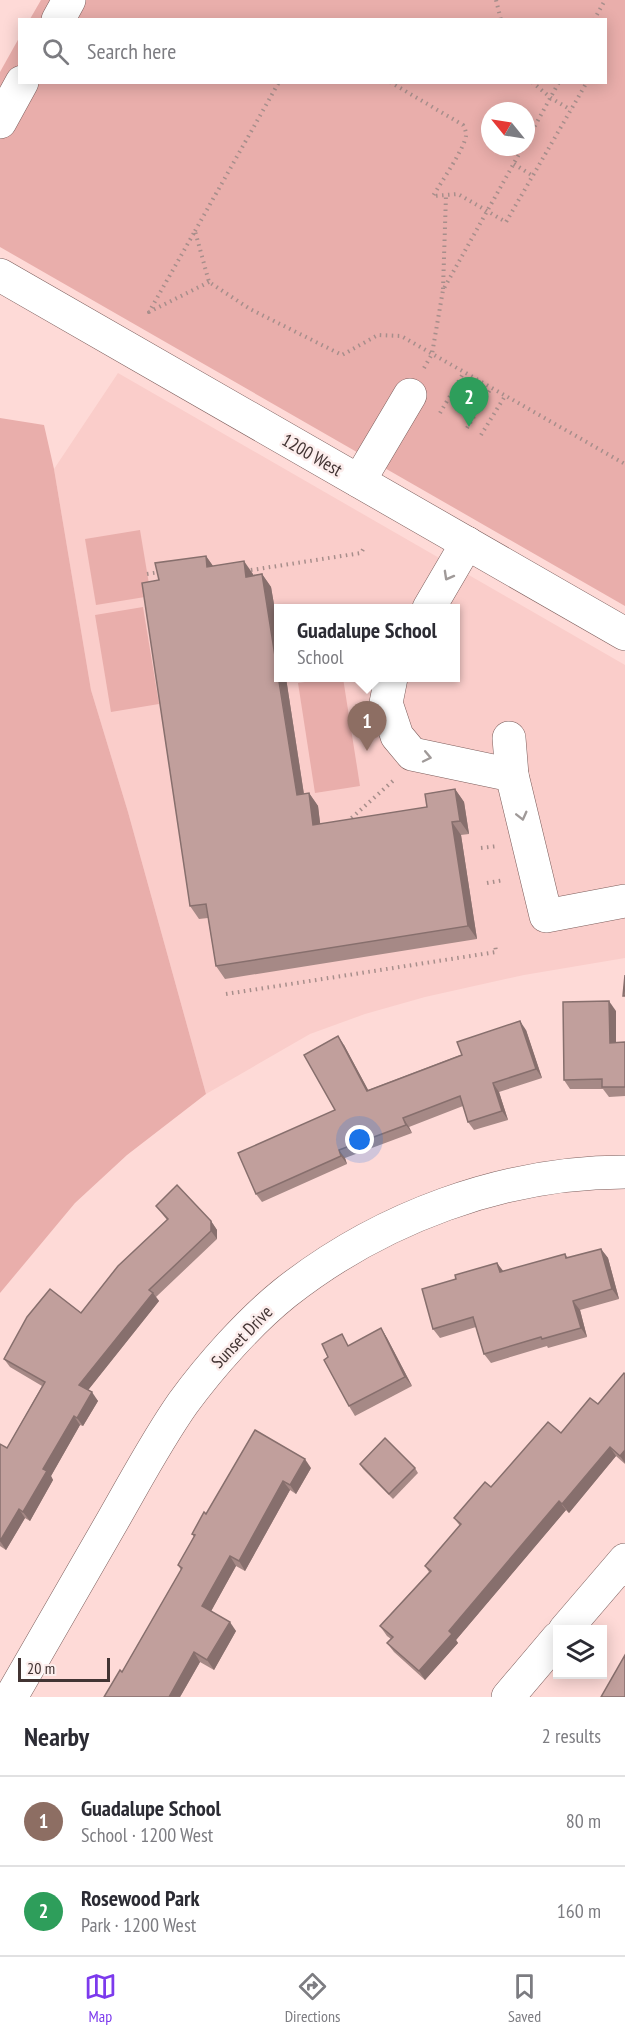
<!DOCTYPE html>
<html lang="en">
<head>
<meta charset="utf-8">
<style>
  body { margin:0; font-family:"PT Sans Narrow",sans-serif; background:#f7f7f7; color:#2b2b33 }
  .controls { position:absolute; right:18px; bottom:18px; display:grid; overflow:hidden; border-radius:0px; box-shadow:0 3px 15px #0003 }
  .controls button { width:54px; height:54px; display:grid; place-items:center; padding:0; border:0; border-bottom:2px solid #e1e1e2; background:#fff; color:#2b2b33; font:30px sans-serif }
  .compass { position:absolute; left:481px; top:102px; width:54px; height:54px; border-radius:50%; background:#fff; box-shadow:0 3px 15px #0003; rotate:300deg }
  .scale { position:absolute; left:18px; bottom:15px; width:92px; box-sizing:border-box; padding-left:6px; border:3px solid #423433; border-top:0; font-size:16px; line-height:21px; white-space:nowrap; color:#423433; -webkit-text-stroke:4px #fcedec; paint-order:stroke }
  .you { position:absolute; left:360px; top:1140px; width:21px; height:21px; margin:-15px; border:4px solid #fff; border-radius:50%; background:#1a73e8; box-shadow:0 0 0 9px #1a73e833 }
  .badge { display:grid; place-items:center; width:39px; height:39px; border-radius:50%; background:#7c3aed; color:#fff; font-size:20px; font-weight:700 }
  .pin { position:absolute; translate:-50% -50px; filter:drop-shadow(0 2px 3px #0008) }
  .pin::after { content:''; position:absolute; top:32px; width:21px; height:18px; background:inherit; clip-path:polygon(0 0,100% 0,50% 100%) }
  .popup { position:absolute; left:274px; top:604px; width:186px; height:78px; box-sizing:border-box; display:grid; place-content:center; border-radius:0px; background:#fff; filter:drop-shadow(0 2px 4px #0005); font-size:20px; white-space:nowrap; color:#7c7c81 }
  .popup b { font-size:22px; color:#2b2b33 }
  .popup::after { content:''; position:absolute; left:50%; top:100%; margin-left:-12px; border:12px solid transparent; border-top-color:#fff }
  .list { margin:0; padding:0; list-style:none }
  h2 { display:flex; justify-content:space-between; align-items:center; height:78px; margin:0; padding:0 24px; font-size:26px }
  h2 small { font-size:20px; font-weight:400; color:#7c7c81 }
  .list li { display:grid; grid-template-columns:39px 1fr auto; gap:18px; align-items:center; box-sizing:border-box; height:90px; padding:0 24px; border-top:2px solid #e1e1e2 }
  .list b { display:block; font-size:22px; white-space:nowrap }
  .list p { margin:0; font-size:20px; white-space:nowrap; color:#7c7c81 }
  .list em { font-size:20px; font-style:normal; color:#7c7c81 }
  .icon { flex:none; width:33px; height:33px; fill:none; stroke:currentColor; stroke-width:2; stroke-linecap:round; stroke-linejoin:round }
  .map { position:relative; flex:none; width:625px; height:1697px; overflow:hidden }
  .search { position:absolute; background:#fff; box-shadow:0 3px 15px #0003; left:18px; right:18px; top:18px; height:66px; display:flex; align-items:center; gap:15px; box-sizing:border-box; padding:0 21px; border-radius:0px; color:#7c7c81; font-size:22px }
  .sheet { height:258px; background:#fff }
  nav { display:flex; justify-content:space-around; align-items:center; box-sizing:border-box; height:84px; border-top:2px solid #e1e1e2; background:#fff; font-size:16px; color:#7c7c81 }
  nav a { display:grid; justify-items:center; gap:3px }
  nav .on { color:#7c3aed }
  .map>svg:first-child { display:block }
</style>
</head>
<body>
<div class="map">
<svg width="625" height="1697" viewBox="0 0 625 1697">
  <rect width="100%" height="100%" fill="#fedad7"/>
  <path fill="#facdca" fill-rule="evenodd" d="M 118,373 L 625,665 L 625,958 L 524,975 L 425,997 L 365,1014 L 310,1034 L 206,1094 L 128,812 L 91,690 L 54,469 ZM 278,608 L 455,608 L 455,678 L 278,678 Z"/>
  <g fill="#e9aeab" fill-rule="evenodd">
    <path d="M 41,0 L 625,0 L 625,606 L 0,247 L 0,72 L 19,38 L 20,82 L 606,82 L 606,20 L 30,19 ZM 490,111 L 526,111 L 526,147 L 490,147 Z"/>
    <polygon points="0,418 44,425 54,469 91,690 128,812 206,1094 127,1155 75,1203 0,1293"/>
    <polygon points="140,530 151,596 96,605 85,539"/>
    <polygon points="143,607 159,704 111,712 95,615"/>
    <polygon points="333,678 343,678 360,786 315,793 298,683"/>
  </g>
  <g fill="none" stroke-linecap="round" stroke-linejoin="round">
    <g stroke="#7c5d5b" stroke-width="34">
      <g id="minor">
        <polyline points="58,20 69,0"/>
        <polyline points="0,122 22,82"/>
        <polyline points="0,275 625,634"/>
        <polyline points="359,481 410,395"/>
        <polyline points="429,608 467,543"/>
        <polyline points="391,678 386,703 397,736 412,754 512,775"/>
        <polyline points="509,738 512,775 546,916 625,901"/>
        <polyline points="565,1630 625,1560"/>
        <path d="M 11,1697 C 45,1638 79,1579 113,1520 C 136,1480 157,1440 183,1403 C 210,1366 249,1322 285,1293 C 380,1218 503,1172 625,1172"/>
        <polyline points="508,1697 558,1638"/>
      </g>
    </g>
    <g stroke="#a78e8b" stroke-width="4" stroke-dasharray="1.5 4.5" stroke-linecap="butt">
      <polyline points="496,0 501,20"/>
      <polyline points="337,20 345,20"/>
      <polyline points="386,20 386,19"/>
      <polyline points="594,20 605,0"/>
      <path d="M 390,82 L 463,125 C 465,129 466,131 466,135 C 466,146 440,184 433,196 L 458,194 L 506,222 L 587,82"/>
      <polyline points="532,82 551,98 571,110"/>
      <polyline points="526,142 559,82"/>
      <polyline points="514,164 533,176"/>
      <polyline points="195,231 279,82"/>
      <polyline points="209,282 149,312 195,231 209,282 250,309 342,355 378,335 401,336 625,464"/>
      <polyline points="443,289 446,195"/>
      <polyline points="424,368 432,354 443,290 523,147"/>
      <polyline points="440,413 464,372"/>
      <polyline points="467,428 491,388"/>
      <polyline points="481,435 505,396"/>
      <polyline points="245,571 361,553 365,546"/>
      <polyline points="147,574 160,572"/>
      <polyline points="347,822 395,779"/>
      <polyline points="481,848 498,846"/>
      <polyline points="487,883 504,880"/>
      <polyline points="226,994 496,952 495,944"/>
    </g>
    <use href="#minor" stroke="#fff" stroke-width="33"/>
  </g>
  <g fill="#a68986">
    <polygon points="206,556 213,566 253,574 253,575 262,574 271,587 279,633 279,678 286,678 304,794 309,793 318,806 320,824 427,807 455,789 464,802 469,834 461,835 477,939 225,979 216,966 208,918 199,919 190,906 159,580"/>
    <polygon points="616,1011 616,1043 625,1042 625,1096 609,1097 603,1089 570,1089 564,1080"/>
    <polygon points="526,1030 542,1078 499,1092 508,1120 474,1130 468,1122 463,1106 409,1127 412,1133 345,1158 347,1164 262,1202 256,1194 335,1110 344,1045 368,1090"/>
    <polygon points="156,1206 211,1221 217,1230 217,1239 156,1297 159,1301 88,1390 98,1401 83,1426 80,1425 51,1476 53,1480 30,1521 25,1518 6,1550 0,1546 0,1444 7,1448 42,1386 10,1367 4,1359 81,1313 167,1220"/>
    <polygon points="601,1249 608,1258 619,1299 580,1310 587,1337 548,1348 547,1346 491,1363 484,1354 476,1327 440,1338 433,1329 456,1279 497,1263 503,1272 565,1254 568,1258"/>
    <polygon points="381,1328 387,1338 412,1386 355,1416 349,1406"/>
    <polygon points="625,1374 625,1464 616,1456 569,1513 566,1510 456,1640 458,1643 425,1680 394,1652 387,1643 391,1639 387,1636 380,1626 429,1572 425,1566 460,1526 454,1518 598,1404"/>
    <polygon points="360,1464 415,1468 418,1473 393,1499 363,1469"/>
    <polygon points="311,1468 296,1494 290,1490 245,1571 236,1566 211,1611 236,1631 214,1670 200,1662 180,1697 104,1697 122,1672 181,1570 178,1565 194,1537 192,1534 206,1514"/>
  </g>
  <g fill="#876f6d">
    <polygon points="206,556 215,569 207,567"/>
    <polygon points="244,561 253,574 255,589 246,577"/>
    <polygon points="262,574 271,587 279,633 279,677"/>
    <polygon points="279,678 286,678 306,808 297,795"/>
    <polygon points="455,789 464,802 469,834 460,821"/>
    <polygon points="309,793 318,806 322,838 313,825"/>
    <polygon points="452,822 461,835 477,939 468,926"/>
    <polygon points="609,1001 616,1011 616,1052 610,1043"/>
    <polygon points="520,1021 526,1030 542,1078 536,1069"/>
    <polygon points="338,1036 344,1045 373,1099 367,1091"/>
    <polygon points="493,1083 499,1092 508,1120 502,1111"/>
    <polygon points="403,1118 409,1127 412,1133 406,1125"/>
    <polygon points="339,1150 345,1158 347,1164 341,1156"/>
    <polygon points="211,1221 217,1230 217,1239 211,1231"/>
    <polygon points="601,1249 608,1258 619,1299 612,1289"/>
    <polygon points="497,1263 504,1272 500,1272"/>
    <polygon points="153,1293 159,1301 85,1394 79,1385"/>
    <polygon points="573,1301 580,1310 587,1337 581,1328"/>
    <polygon points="381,1328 387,1338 412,1386 405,1377"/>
    <polygon points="92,1392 98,1401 83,1426 77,1418"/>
    <polygon points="74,1416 80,1425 51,1476 53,1480 30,1521 23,1512 43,1469"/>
    <polygon points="610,1447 616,1456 569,1513 562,1504"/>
    <polygon points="625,1450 625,1463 620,1456"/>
    <polygon points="305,1459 311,1468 296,1494 290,1485"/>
    <polygon points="283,1481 290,1490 245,1571 239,1561"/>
    <polygon points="559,1501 566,1510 456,1640 458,1643 425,1680 419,1671 449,1631"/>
    <polygon points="19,1509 25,1518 6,1550 0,1541"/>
    <polygon points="230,1556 236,1566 209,1615 202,1606"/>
    <polygon points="230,1622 236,1631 214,1670 207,1660"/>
    <polygon points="194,1652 200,1662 180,1697 169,1697"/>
  </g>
  <g fill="#c19f9c" stroke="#876f6d" stroke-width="1.5">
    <polygon points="206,556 207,567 244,561 246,577 262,574 297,795 309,793 313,825 427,807 425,794 455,789 460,821 452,822 468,926 216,966 206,904 190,906 142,583 159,580 155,563"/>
    <polygon points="625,975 625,996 623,996"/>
    <polygon points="609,1001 610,1043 625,1042 625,1087 602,1087 602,1079 564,1080 563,1002"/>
    <polygon points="520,1021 536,1069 493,1083 502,1111 468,1122 460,1096 403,1118 406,1125 339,1150 341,1156 256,1194 238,1153 335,1110 304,1055 338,1036 367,1091 462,1055 457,1042"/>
    <polygon points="177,1185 211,1221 211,1231 149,1290 153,1293 79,1385 92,1392 77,1418 74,1416 43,1469 47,1471 23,1512 19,1509 0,1541 0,1444 7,1448 45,1382 4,1359 27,1317 50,1289 81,1313 118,1266 168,1219 156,1206"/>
    <polygon points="601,1249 612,1289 573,1301 581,1328 542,1339 541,1337 484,1354 473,1317 433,1329 422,1289 456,1279 455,1275 497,1263 500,1272 565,1254 566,1258"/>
    <polygon points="381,1328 405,1377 349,1406 324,1360 328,1357 322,1344 342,1334 348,1346"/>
    <polygon points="624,1373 625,1374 625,1450 620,1456 610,1447 562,1504 559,1501 449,1631 452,1634 419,1671 387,1643 393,1637 380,1626 431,1571 425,1566 461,1524 454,1518 485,1482 491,1487 548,1422 561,1433 590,1398 598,1404"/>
    <polygon points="255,1430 305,1459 290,1485 283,1481 239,1561 230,1556 202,1606 230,1622 207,1660 194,1652 169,1697 104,1697 120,1670 122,1672 182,1568 178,1565 195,1535 192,1534 204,1512 206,1514"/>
    <polygon points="385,1438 415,1468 389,1494 360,1464"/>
    <polygon points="625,1655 625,1697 601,1697"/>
  </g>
  <defs><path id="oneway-chevron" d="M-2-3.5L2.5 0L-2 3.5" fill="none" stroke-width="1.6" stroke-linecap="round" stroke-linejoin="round" transform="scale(1.5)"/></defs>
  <g stroke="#a09a99">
    <use href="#oneway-chevron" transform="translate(448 576) rotate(119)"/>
    <use href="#oneway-chevron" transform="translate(427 757) rotate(12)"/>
    <use href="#oneway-chevron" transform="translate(522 816) rotate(76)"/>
  </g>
  <g text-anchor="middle" stroke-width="5" stroke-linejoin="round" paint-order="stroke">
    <g font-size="18" fill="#423433" stroke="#fcedec">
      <text transform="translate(312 455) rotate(30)" y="6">1200 West</text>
      <text transform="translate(242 1337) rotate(-46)" y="6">Sunset Drive</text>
    </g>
  </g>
</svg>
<div class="controls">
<button><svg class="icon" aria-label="layers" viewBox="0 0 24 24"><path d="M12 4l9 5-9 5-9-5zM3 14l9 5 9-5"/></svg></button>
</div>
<svg class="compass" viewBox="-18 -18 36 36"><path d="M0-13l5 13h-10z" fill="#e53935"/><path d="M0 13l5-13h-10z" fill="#7c7c81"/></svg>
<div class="scale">20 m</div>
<div class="you"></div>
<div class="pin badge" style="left:367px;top:751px;background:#8d6e63">1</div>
<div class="popup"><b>Guadalupe School</b>School</div>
<div class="pin badge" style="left:469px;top:427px;background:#2e9e5b">2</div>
<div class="search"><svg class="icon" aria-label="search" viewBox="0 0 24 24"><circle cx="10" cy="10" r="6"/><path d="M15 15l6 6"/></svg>Search here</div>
</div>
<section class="sheet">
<h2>Nearby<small>2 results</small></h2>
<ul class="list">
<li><span class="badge" style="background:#8d6e63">1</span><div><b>Guadalupe School</b><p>School · 1200 West</p></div><em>80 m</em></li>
<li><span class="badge" style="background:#2e9e5b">2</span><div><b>Rosewood Park</b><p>Park · 1200 West</p></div><em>160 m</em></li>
</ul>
</section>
<nav>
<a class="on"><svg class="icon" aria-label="map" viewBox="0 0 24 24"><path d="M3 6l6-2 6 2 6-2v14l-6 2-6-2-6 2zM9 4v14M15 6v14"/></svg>Map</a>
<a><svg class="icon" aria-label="directions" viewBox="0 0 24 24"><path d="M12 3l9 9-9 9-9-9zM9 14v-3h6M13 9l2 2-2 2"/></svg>Directions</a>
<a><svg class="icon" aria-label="saved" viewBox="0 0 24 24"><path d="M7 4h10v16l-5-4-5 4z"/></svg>Saved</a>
</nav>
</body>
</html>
